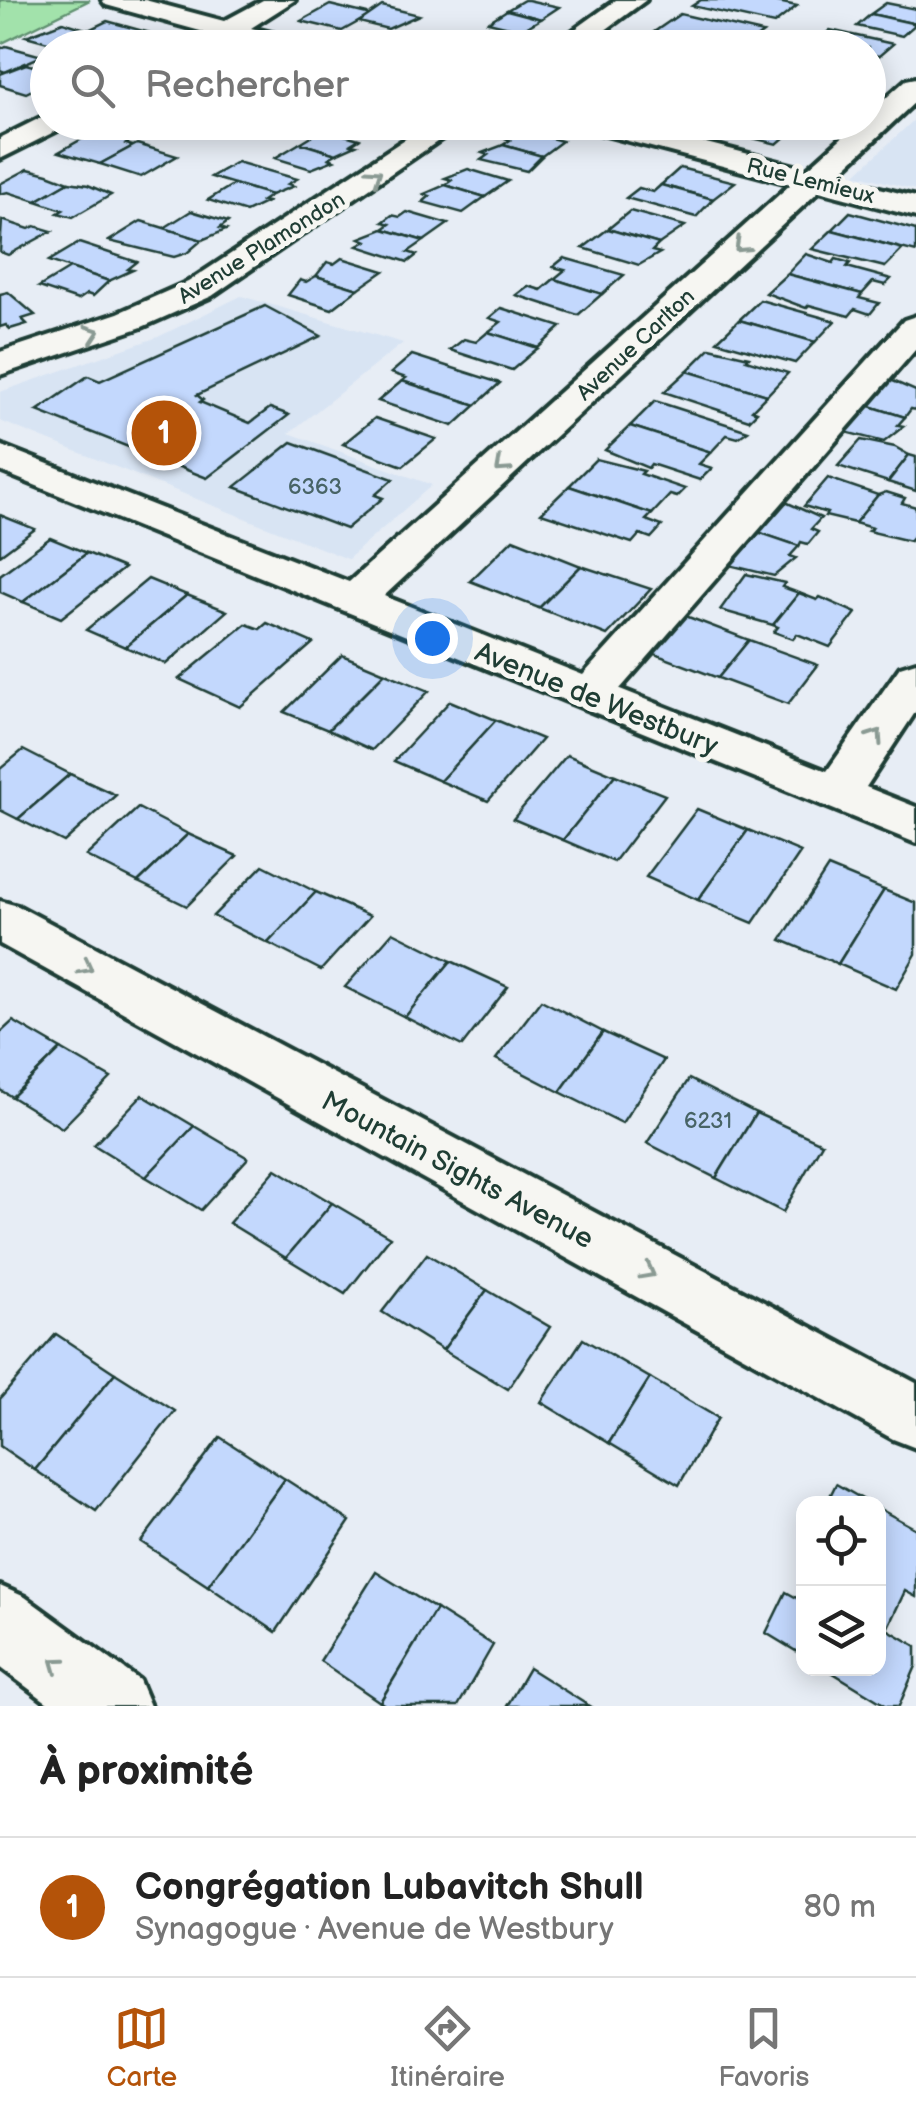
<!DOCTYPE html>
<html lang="fr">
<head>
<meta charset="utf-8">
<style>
  body { margin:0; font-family:"Balsamiq Sans",sans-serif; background:#f2f2f2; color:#222 }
  .controls { position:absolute; right:30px; bottom:30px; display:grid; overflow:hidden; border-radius:20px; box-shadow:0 5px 25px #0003 }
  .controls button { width:90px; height:90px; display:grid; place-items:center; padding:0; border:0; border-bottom:2px solid #e0e0e0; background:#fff; color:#222; font:50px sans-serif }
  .you { position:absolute; left:432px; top:638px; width:35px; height:35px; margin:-25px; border:8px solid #fff; border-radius:50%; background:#1a73e8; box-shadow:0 0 0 15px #1a73e833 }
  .badge { display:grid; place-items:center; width:65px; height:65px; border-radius:50%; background:#b45309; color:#fff; font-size:32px; font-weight:700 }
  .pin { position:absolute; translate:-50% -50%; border:5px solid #fff; box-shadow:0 2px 10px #0006 }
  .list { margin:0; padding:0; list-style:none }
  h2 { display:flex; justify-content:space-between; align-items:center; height:130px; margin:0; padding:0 40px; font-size:42px }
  h2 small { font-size:32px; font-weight:400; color:#767676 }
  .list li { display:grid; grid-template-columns:65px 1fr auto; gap:30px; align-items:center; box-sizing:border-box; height:140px; padding:0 40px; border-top:2px solid #e0e0e0 }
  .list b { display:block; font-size:38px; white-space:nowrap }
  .list p { margin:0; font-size:32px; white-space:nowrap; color:#767676 }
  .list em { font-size:32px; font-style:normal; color:#767676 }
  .icon { flex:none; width:55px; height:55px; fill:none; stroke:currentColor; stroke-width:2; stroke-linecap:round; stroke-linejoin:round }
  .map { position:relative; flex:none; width:916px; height:1706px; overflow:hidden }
  .search { position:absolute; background:#fff; box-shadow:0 5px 25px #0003; left:30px; right:30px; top:30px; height:110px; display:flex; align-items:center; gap:25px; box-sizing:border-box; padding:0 35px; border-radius:55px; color:#767676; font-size:38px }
  .sheet { height:270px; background:#fff }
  nav { display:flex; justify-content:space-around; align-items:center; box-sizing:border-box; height:140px; border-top:2px solid #e0e0e0; background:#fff; font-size:28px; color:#767676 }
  nav a { display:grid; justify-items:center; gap:5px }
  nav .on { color:#b45309 }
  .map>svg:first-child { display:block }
</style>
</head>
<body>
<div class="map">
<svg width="916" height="1706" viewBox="0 0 916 1706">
  <rect width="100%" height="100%" fill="#e7edf5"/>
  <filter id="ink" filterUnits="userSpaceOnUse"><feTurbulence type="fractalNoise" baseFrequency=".01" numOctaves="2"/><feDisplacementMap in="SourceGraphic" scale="20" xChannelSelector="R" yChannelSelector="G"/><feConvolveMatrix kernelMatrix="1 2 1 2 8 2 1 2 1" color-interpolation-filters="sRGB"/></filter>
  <g filter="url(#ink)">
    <g fill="#d8e4f3">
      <polygon points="916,118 916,190 856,174"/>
      <polygon points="241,296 403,343 289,433 432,485 348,559 0,421 0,392 158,337"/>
    </g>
    <polygon fill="#a2e2ab" stroke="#609070" stroke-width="2.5" points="0,0 90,0 0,44"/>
    <g fill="#c3d8fd" stroke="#1f3d34" stroke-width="2.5">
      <polygon points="524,0 528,0 559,7 541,19 507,10"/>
      <polygon points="701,0 768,0 797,6 774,24 692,6"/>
      <polygon points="886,3 916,9 916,24 871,14"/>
      <polygon points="330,5 367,14 369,16 342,31 301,21"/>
      <polygon points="382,6 419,15 388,29 359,22"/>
      <polygon points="507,10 541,19 522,30 488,22"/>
      <polygon points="680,14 763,33 743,48 722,48 654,32"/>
      <polygon points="871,14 916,24 902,36 857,26"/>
      <polygon points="107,21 147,32 116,48 76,36"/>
      <polygon points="63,22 89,30 62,46 26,36"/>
      <polygon points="455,29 473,31 511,40 502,48 472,48 454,43 461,38 447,35"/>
      <polygon points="830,30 893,44 879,56 868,54 868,48 839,48 817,41"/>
      <polygon points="6,46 42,56 5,72 0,70 0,49"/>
      <polygon points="26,64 48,70 48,82 26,93 0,85 0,74"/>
      <polygon points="124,122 183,122 163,134"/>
      <polygon points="739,122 772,122 795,128 777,144 728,132"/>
      <polygon points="323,129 359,139 351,144 356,145 336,154 300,143"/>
      <polygon points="96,131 130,141 126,144 133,146 100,164 59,152"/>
      <polygon points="523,131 547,137 562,141 542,156 503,145 510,140 505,138"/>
      <polygon points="300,143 336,154 329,158 334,160 311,169 275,158"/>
      <polygon points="137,144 177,156 141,177 100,164"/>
      <polygon points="503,145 542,156 527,171 481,160 488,155 482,153"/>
      <polygon points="237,162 297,179 288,184 294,186 271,195 211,177"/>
      <polygon points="680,168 735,182 713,199 661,185"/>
      <polygon points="28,169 48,174 69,182 36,201 8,192 0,194 0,184"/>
      <polygon points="468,169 508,181 485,197 445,185 452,180 445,178"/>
      <polygon points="69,182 88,185 111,195 73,217 58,213 63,210 36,201"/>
      <polygon points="234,184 271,195 262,201 267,202 246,212 208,200"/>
      <polygon points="445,185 485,197 463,213 423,202 430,196 424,194"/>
      <polygon points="661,185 713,199 696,217 626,198 639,188 653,192"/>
      <polygon points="191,211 228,222 220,228 226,230 202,240 164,228"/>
      <polygon points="630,211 685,226 659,244 608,229"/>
      <polygon points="407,212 448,224 424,241 383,229 390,224 383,222 392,215 400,217"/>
      <polygon points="850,212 916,230 916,252 832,230"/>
      <polygon points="2,220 29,229 35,226 52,231 8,255 0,252"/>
      <polygon points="141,221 164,228 202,240 187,253 174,257 109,241"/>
      <polygon points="383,229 424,241 408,252 417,255 408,262 358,246 367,241 360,238"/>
      <polygon points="608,229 659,244 652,251 660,253 639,265 583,248"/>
      <polygon points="832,230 903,249 885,267 812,249"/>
      <polygon points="79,243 137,262 128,269 133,270 109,281 49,261"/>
      <polygon points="806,254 833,263 836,259 850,263 847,267 891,279 885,285 873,282 862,294 787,274"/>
      <polygon points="342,258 384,271 358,289 316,276 327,262 334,264"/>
      <polygon points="564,258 624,275 602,294 554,279 565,270 553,267"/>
      <polygon points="70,268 109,281 93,296 87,294 78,300 39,287"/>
      <polygon points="787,274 862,294 859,298 879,303 870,314 855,309 849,316 809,305 806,308 766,293"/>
      <polygon points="316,276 358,289 332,309 288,295 300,280 306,282"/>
      <polygon points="554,279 602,294 578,315 516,295 528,286 541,290"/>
      <polygon points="8,292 35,315 22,319 27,324 10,329 6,325 0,327 0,294"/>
      <polygon points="760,300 835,321 815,342 739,320"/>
      <polygon points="265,306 321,336 197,395 203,400 200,402 250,423 270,408 289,415 207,478 37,411 88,376 100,381"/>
      <polygon points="501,308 561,327 538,348 488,332 501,322 489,318"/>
      <polygon points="739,320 815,342 795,363 717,341"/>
      <polygon points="488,332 538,348 512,370 450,350 464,339 476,342"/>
      <polygon points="710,348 749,357 746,360 788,373 767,395 687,371"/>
      <polygon points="412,355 500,383 476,405 402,381 406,378 391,373"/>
      <polygon points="687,371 767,395 752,410 757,412 749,420 664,392"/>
      <polygon points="886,378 916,391 916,410 911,409 905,417 854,401"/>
      <polygon points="402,381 476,405 453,426 378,401"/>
      <polygon points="655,401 748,431 738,438 727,435 711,452 630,426"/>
      <polygon points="854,401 905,417 898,425 904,426 884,442 841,431"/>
      <polygon points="375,418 436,439 403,466 343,444"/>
      <polygon points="630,426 711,452 699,464 712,468 700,480 651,464 648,468 605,450"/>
      <polygon points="861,440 895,447 909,455 888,482 838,466"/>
      <polygon points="292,442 393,479 375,495 383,498 346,529 235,487"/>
      <polygon points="909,455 916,457 916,491 888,482"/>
      <polygon points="596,459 644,471 641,474 685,489 677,497 670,495 652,514 569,486"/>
      <polygon points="828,478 878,495 855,523 825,516 827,513 804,506"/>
      <polygon points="569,486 652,514 646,520 662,526 651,538 640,534 632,543 541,513"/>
      <polygon points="886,492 905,498 902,503 916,507 916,533 910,541 868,531 872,528 855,523 878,495"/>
      <polygon points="779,499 821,518 811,529 818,532 808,544 801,542 799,546 743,527"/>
      <polygon points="0,515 35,529 0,555"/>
      <polygon points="743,527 799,546 790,556 796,558 774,576 725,564"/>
      <polygon points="50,538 87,553 23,602 0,592 0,575"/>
      <polygon points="513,539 581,566 539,608 470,581"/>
      <polygon points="87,553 124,568 61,618 23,602"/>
      <polygon points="581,566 651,589 607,635 539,608"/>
      <polygon points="746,574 785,583 782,587 799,593 773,625 720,610"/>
      <polygon points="148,579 187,595 125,647 86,630"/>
      <polygon points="799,593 817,600 820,597 856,613 830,647 797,634 793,639 774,632 778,627 773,625"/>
      <polygon points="187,595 227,611 166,664 125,647"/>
      <polygon points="683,615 749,640 718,678 652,653"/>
      <polygon points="267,623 313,643 240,707 179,679 246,624 260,629"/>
      <polygon points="749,640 818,665 788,704 718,678"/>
      <polygon points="342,655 385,673 328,730 284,712"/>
      <polygon points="385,673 429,691 372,750 328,730"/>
      <polygon points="450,701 496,720 440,781 394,761"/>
      <polygon points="496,720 542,739 488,801 440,781"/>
      <polygon points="23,750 70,774 18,819 0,810 0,769"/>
      <polygon points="567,755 615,775 563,840 513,819"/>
      <polygon points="70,774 116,795 64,842 18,819"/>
      <polygon points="615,775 665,795 614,862 563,840"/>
      <polygon points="138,808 188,834 138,882 86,856"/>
      <polygon points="697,809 748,830 698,900 646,877"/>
      <polygon points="748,830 801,852 753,923 698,900"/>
      <polygon points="188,834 237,856 187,906 138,882"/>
      <polygon points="263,865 316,892 268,943 213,916"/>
      <polygon points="828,867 884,890 838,964 781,940"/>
      <polygon points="884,890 916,903 916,954 896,989 838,964"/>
      <polygon points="316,892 370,916 321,970 268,943"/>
      <polygon points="393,932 451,961 405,1017 345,987"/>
      <polygon points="451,961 508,987 462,1046 405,1017"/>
      <polygon points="541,1000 603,1032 560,1092 496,1059"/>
      <polygon points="13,1021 61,1049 12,1097 0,1090 0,1033"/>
      <polygon points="603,1032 664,1060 622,1123 560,1092"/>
      <polygon points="61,1049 111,1078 62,1128 12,1097"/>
      <polygon points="689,1079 756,1113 716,1178 647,1143"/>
      <polygon points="142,1095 194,1126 146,1177 94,1145"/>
      <polygon points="756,1113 822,1143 783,1212 716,1178"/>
      <polygon points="194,1126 248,1158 201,1210 146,1177"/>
      <polygon points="276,1169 332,1203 286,1258 229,1223"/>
      <polygon points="332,1203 390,1237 345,1294 286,1258"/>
      <polygon points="427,1254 487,1290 443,1350 382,1312"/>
      <polygon points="487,1290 550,1327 508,1389 443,1350"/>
      <polygon points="56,1334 115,1373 35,1470 0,1446 0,1399"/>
      <polygon points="583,1339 650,1378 609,1443 541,1402"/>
      <polygon points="115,1373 175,1411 96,1511 35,1470"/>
      <polygon points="650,1378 718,1418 679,1485 609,1443"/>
      <polygon points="220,1437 285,1479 208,1586 141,1542"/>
      <polygon points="285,1479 350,1521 276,1632 208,1586"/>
      <polygon points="836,1484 871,1504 826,1504"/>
      <polygon points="878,1508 916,1529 916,1597 905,1591 887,1629 916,1646 916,1666 899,1706 887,1706 825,1668 878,1668"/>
      <polygon points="376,1572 436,1609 380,1702 320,1661"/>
      <polygon points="786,1592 804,1602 804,1656 766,1633"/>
      <polygon points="436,1609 493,1645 458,1706 387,1706 380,1702"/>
      <polygon points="529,1668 589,1706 507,1706"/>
    </g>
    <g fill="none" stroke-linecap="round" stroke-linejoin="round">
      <g stroke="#1f3d34" stroke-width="8">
        <g id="minor">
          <polygon points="102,0 145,0 224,21 263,0 295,0 251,28 307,42 310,48 264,48 230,39 215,44 205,42 202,36 204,32 106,5"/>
          <polygon points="616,0 646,0 581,48 549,48"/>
          <polygon points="916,78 916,101 835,177 916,197 916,217 819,191 384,596 583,675 904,320 916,316 916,349 620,689 827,771 900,667 916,662 916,711 866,787 916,807 916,843 0,471 0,445 349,582 791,184 579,128 575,122 625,122 807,169 859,122 868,122 868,114 906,80"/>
          <polygon points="48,114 48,122 66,122 62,128 0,159 0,138"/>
          <polygon points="431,122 466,122 212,296 142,327 0,375 0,352 118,313 188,282"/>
          <polygon points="0,901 18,906 916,1383 916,1448 893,1439 0,944"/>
          <polygon points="0,1586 25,1597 139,1680 150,1706 52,1706 0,1667"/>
        </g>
      </g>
      <use href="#minor" fill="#f6f6f2" fill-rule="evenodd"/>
    </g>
    <defs><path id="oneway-chevron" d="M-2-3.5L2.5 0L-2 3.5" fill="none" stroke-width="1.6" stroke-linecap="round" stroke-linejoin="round" transform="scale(2.5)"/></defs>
    <g stroke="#8a9a93">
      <use href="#oneway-chevron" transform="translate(375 175) rotate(-34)"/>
      <use href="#oneway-chevron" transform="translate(741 246) rotate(137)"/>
      <use href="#oneway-chevron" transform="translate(93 333) rotate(-19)"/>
      <use href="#oneway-chevron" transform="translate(502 466) rotate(138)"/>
      <use href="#oneway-chevron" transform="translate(876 736) rotate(-56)"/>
      <use href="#oneway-chevron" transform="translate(86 967) rotate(28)"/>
      <use href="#oneway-chevron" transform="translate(648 1272) rotate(28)"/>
      <use href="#oneway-chevron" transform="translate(57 1664) rotate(-144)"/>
    </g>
  </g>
  <g text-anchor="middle" stroke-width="10" stroke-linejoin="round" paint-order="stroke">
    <g font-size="22" fill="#1f3d34" stroke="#f6f6f2">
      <text transform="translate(811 180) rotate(14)" y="8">Rue Lemieux</text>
      <text transform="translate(261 247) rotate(-32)" y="8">Avenue Plamondon</text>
      <text transform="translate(635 344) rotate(-43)" y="8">Avenue Carlton</text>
    </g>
    <g font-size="22" fill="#486466">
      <text x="315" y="494">6363</text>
      <text x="708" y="1128">6231</text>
    </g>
    <g font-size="28" fill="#1f3d34" stroke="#f6f6f2">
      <text transform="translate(597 698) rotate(22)" y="10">Avenue de Westbury</text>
      <text transform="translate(458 1169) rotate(28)" y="10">Mountain Sights Avenue</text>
    </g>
  </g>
</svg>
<div class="controls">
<button><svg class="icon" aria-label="locate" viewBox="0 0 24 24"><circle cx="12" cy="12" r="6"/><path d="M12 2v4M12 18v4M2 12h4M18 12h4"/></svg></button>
<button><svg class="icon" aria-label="layers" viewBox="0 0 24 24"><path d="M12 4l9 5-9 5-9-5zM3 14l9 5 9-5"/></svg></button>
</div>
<div class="you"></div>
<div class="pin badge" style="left:164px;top:433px">1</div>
<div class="search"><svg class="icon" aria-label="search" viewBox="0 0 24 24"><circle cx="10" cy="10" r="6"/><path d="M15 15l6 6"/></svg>Rechercher</div>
</div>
<section class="sheet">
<h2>À proximité<small></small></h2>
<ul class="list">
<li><span class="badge">1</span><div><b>Congrégation Lubavitch Shull</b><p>Synagogue · Avenue de Westbury</p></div><em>80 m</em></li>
</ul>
</section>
<nav>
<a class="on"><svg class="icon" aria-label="map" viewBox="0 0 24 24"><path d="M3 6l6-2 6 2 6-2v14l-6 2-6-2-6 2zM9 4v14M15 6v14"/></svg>Carte</a>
<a><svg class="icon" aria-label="directions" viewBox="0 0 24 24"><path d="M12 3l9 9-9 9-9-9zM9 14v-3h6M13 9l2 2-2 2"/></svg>Itinéraire</a>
<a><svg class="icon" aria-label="saved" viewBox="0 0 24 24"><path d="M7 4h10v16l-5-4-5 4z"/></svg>Favoris</a>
</nav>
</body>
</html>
